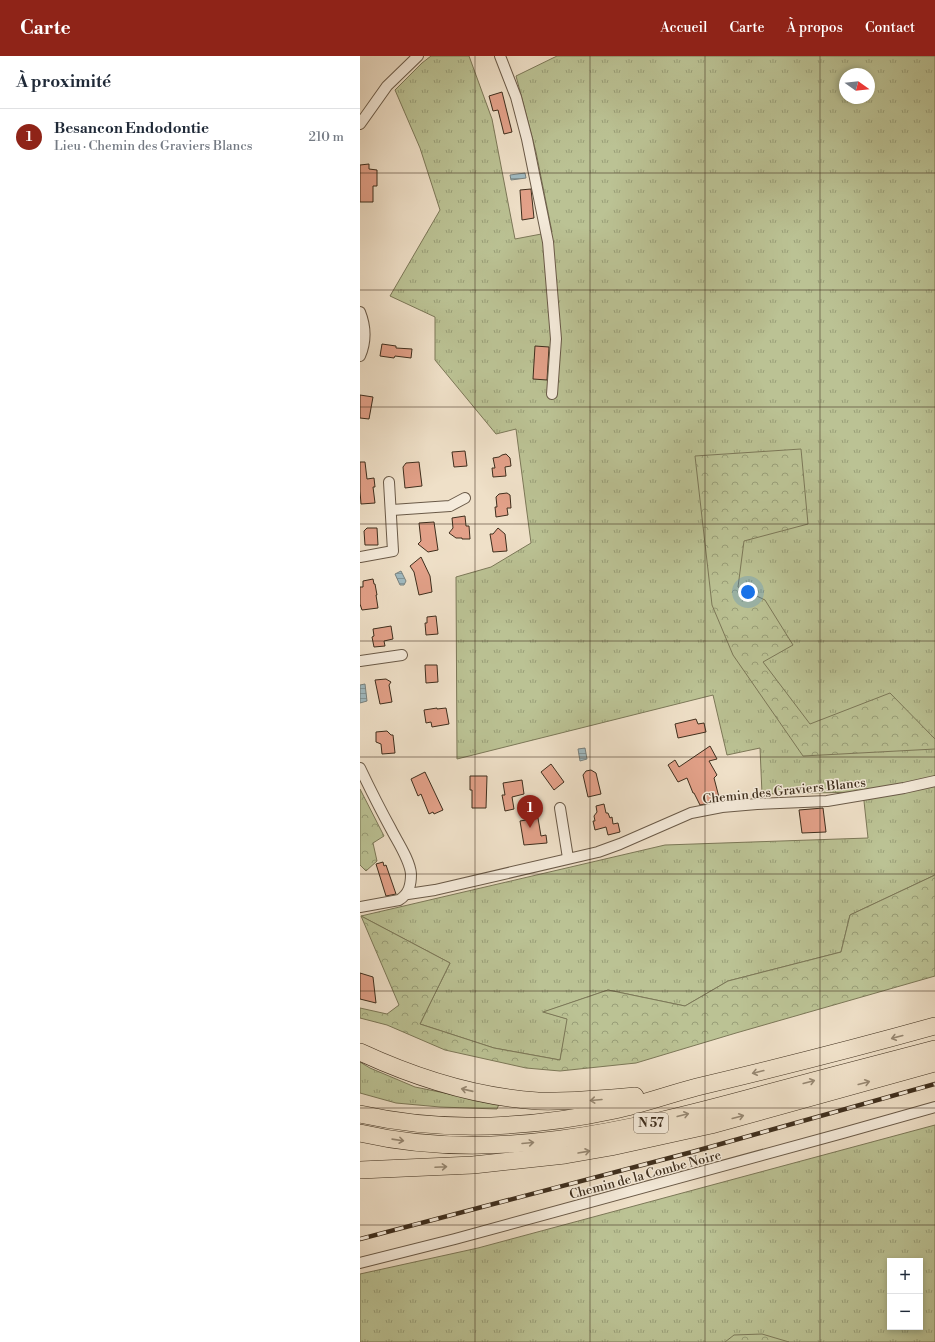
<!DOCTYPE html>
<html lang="fr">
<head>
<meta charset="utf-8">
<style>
  body { margin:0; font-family:"Libre Bodoni",serif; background:#f2f2f3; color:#1f2937 }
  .controls { position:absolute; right:12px; bottom:12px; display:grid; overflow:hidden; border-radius:0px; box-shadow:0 2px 6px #0003 }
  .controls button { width:36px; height:36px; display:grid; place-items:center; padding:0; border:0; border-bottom:1px solid #e0e1e3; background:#fff; color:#1f2937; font:20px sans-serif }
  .compass { position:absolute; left:479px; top:12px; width:36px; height:36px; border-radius:50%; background:#fff; box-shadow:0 2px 6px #0003; rotate:105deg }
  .you { position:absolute; left:388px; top:536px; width:14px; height:14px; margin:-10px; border:3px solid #fff; border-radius:50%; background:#1a73e8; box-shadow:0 0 0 6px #1a73e833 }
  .badge { display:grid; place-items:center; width:26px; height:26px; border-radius:50%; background:#8f2418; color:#fff; font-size:13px; font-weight:700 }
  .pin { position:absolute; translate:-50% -33px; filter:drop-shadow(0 1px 2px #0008) }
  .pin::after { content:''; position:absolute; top:21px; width:14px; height:12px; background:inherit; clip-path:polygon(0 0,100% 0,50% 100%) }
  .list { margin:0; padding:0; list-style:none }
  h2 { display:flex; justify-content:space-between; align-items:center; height:52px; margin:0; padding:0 16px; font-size:17px }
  h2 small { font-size:13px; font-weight:400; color:#747a83 }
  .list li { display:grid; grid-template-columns:26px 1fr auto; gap:12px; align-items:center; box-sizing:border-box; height:56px; padding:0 16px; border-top:1px solid #e0e1e3 }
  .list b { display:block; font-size:15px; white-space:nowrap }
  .list p { margin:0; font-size:13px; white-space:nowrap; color:#747a83 }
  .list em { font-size:13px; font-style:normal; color:#747a83 }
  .map { position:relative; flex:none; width:575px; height:1286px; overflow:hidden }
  header { display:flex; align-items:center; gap:24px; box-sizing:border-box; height:56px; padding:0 20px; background:#8f2418; color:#fff }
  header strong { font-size:19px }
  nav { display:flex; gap:22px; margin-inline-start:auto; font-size:14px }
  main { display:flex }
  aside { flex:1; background:#fff }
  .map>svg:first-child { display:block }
</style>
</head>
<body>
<header>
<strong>Carte</strong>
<nav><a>Accueil</a><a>Carte</a><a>À propos</a><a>Contact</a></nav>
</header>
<main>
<aside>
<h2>À proximité<small></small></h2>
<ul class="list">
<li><span class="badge">1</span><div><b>Besancon Endodontie</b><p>Lieu · Chemin des Graviers Blancs</p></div><em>210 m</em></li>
</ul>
</aside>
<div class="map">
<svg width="575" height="1286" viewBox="0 0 575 1286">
  <defs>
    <pattern id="grass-tufts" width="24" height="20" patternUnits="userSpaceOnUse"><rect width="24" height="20" fill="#bbc294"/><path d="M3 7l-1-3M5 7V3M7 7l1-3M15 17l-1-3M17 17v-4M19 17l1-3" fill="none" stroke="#999e78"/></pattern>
    <pattern id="forest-crowns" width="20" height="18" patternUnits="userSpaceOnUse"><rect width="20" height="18" fill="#bbc294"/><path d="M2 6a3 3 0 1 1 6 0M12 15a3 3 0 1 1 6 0" fill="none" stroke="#999e78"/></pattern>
    <pattern id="water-rules" width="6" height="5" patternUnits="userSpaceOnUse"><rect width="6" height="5" fill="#a0bac1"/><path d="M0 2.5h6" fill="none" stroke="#84989c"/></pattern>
  </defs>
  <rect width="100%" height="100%" fill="#efe0c8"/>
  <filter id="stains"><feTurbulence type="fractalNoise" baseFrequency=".005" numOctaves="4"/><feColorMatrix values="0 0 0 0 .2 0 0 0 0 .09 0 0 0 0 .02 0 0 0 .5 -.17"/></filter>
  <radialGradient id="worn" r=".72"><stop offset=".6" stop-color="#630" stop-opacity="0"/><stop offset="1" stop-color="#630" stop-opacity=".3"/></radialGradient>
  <g fill="url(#grass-tufts)" stroke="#7c7858" fill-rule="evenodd">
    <path d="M 71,0 L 109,0 L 132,63 L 155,183 L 192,176 L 176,96 L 156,20 L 197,0 L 575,0 L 575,819 L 490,859 L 481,896 L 368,925 L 325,950 L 248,934 L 184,956 L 208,963 L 200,1004 L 134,992 L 60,968 L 90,907 L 1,860 L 305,789 L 508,782 L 503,736 L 402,738 L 400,692 L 367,699 L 353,639 L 97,703 L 96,521 L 131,511 L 171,487 L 156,373 L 136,378 L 75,304 L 75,261 L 30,240 L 80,154 L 60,92 L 35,34 L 62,7 ZM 485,18 L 509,18 L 509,42 L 485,42 Z"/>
    <polygon points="0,1006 10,1012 55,1031 139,1048 137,1053 80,1051 36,1047 0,1037"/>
    <path d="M 575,1069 L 575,1286 L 0,1286 L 0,1218 L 118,1192 ZM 530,1205 L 560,1205 L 560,1271 L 530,1271 Z"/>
  </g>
  <g fill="url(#forest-crowns)" stroke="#7c7858">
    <polygon points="441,393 448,468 384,485 378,531 405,544 433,589 403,606 450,668 530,637 575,683 575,693 443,700 373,599 352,549 335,400"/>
    <polygon points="0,733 24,780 13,787 17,805 6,815 0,809"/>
    <polygon points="575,819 575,920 376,977 276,1007 200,1015 166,1012 85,994 27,969 0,962 0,952 27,958 39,949 1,860 90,907 60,968 134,992 200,1004 207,963 183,956 248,934 325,950 368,925 481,896 490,859"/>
    <polygon points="402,1278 429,1286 365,1286 374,1279"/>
  </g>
  <g fill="url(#water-rules)" stroke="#79827f">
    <polygon points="165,117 166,122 151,124 150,119"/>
    <polygon points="41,515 46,525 44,529 40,529 35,518"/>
    <polygon points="5,628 7,645 0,647 0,629"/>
    <polygon points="225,692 227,703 220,705 218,693"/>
  </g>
  <g fill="#e3a189" stroke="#3e2e1d">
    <polygon points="142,36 152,76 144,78 138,54 133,55 129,40"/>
    <polygon points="9,108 9,113 17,114 17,130 13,130 13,146 0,146 0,109"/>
    <polygon points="171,133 174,162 162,164 160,134"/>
    <polygon points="22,288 36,290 36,292 52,293 51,302 35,300 34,302 20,300"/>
    <polygon points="175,290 189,291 187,324 173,323"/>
    <polygon points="0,339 13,341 9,363 0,362"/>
    <polygon points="105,395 107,410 94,411 92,396"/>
    <polygon points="146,398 150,402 151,410 145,411 146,420 133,421 132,412 135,412 133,402 139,401 142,399"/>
    <polygon points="0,406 5,406 7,423 14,422 15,431 13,431 15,447 1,448 0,435"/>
    <polygon points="59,406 62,430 45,432 43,411 46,407"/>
    <polygon points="147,437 150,439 151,452 147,452 148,459 136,461 135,451 137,451 136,441 139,438"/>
    <polygon points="105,460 106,470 109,470 110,483 102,483 102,482 96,482 89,477 93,472 92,462"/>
    <polygon points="74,466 78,494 68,496 58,488 61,485 59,467"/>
    <polygon points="7,472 17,472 18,489 5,489 4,475"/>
    <polygon points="138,472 145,478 147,495 133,496 130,478 133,478"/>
    <polygon points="61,501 70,520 72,536 59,539 54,516 50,510"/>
    <polygon points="13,523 14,528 15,528 17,539 16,539 18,552 2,554 0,548 0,531 3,531 3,525"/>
    <polygon points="76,560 78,578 66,579 65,567 67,567 67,561"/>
    <polygon points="31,570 33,583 24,585 25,590 14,591 12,581 14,580 13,573"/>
    <polygon points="65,609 77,609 78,626 66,627"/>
    <polygon points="26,623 31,626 29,629 32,646 20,648 15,624"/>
    <polygon points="77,652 77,653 86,652 89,668 72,671 71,666 66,667 64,654"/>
    <polygon points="336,663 338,668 344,667 346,676 318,682 315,668"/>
    <polygon points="27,675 31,679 33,679 35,697 22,698 21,688 16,686 16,676"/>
    <polygon points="350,690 357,703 349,705 357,719 354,722 360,745 340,749 334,737 333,737 327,722 318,726 308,709 315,704 319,711"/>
    <polygon points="191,708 204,726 194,734 181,716"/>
    <polygon points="231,714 236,717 241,738 228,741 223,719 226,715"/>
    <polygon points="65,716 83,754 74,758 73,756 69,758 61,738 58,740 51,723"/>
    <polygon points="110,720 127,720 126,752 112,752 112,734 110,734"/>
    <polygon points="162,724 164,738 152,741 154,753 145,755 142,739 145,739 143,727"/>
    <polygon points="244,748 246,757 248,757 250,762 252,761 253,768 258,767 260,776 248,779 246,771 235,774 233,765 235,765 234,760 237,756 236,750"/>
    <polygon points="463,752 466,776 442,777 439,754"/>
    <polygon points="178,762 181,780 186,779 187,787 164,789 160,765"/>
    <polygon points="23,806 24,810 26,809 36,838 26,840 16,808"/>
    <polygon points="0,917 13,921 16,947 0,943"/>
  </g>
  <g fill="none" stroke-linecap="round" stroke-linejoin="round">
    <g stroke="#6a5a48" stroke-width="12">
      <g id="minor">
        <polyline points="140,0 156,41 167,83 188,186 196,283 192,338"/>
        <polyline points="0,68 27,30 58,0"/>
        <path d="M 0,256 C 6,271 6,286 0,300"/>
        <polyline points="32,454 90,450 105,442"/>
        <polyline points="0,501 33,495 29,426"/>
        <polyline points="0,605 42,599"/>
        <path d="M 0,712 C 10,733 20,753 31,773 C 37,785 50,804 51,818 C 51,829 49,838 39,844 L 0,851"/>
        <polyline points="200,752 208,802"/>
        <polyline points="48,838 75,834 238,796 260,788 331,757 362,751 397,748 467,745 544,732 575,725"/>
        <polyline points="0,1207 95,1183 483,1077 575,1051"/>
      </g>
    </g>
    <g stroke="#3e2e1d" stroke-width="18">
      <g id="trunk">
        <path d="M 0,996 C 56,1022 116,1041 178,1045 C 210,1046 243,1043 275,1040"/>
        <path d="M 0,1058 C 84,1077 172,1072 255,1054 C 283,1048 310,1038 337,1031 C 417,1012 496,992 575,970"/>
        <path d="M 0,1077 C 133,1108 268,1075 397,1040 C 456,1024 516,1008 575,993"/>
        <polyline points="0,1114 113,1109 205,1099 251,1091 351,1069 575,1007"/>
      </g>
    </g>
    <use href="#minor" stroke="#f5ebdb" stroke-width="10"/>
    <use href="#trunk" stroke="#efe0c8" stroke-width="17"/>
    <g stroke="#3e2e1d" stroke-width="4.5">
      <polyline id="rail" points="0,1183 332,1096 575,1028"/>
    </g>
    <use href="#rail" stroke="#f5ebdb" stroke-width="3" stroke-dasharray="9" stroke-linecap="butt"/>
  </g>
  <defs><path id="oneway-shaft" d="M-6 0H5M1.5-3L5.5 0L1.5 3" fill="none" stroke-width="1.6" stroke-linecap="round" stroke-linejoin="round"/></defs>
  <g stroke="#968772">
    <use href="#oneway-shaft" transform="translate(537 981) rotate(165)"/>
    <use href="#oneway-shaft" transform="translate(398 1016) rotate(166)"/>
    <use href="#oneway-shaft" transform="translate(449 1026) rotate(-15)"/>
    <use href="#oneway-shaft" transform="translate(504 1027) rotate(-15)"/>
    <use href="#oneway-shaft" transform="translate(107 1034) rotate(-167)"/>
    <use href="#oneway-shaft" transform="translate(236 1044) rotate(175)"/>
    <use href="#oneway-shaft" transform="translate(323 1059) rotate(-14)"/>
    <use href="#oneway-shaft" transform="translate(378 1061) rotate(-15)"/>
    <use href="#oneway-shaft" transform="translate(38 1084) rotate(8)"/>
    <use href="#oneway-shaft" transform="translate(168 1087) rotate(-5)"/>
    <use href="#oneway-shaft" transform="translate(224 1096) rotate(-10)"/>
    <use href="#oneway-shaft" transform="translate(81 1111) rotate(-3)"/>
  </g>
  <path fill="none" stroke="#3e2e1d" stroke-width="1" stroke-opacity="0.55" d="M 115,0 L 115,1286M 230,0 L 230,1286M 345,0 L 345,1286M 460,0 L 460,1286M 0,117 L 575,117M 0,234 L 575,234M 0,351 L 575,351M 0,468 L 575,468M 0,585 L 575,585M 0,701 L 575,701M 0,818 L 575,818M 0,935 L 575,935M 0,1052 L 575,1052M 0,1169 L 575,1169"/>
  <g text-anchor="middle" stroke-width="3" stroke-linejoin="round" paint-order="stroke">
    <rect fill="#f5ebdb" stroke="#756756" stroke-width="1" x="274" y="1057" width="34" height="20" rx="3"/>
    <g font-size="12" font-weight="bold" fill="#3e2e1d">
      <text x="291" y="1071">N 57</text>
    </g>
    <g font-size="13" fill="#3e2e1d" stroke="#f5ebdb">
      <text transform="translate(424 734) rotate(-6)" y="5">Chemin des Graviers Blancs</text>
      <text transform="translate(285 1118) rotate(-15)" y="5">Chemin de la Combe Noire</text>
    </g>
  </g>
  <rect width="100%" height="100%" filter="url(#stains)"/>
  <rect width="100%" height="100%" fill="url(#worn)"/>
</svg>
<div class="controls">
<button>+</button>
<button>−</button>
</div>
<svg class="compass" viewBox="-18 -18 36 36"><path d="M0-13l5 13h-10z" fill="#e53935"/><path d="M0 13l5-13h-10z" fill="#747a83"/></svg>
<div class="you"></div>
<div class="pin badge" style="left:170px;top:772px">1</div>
</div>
</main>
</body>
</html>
